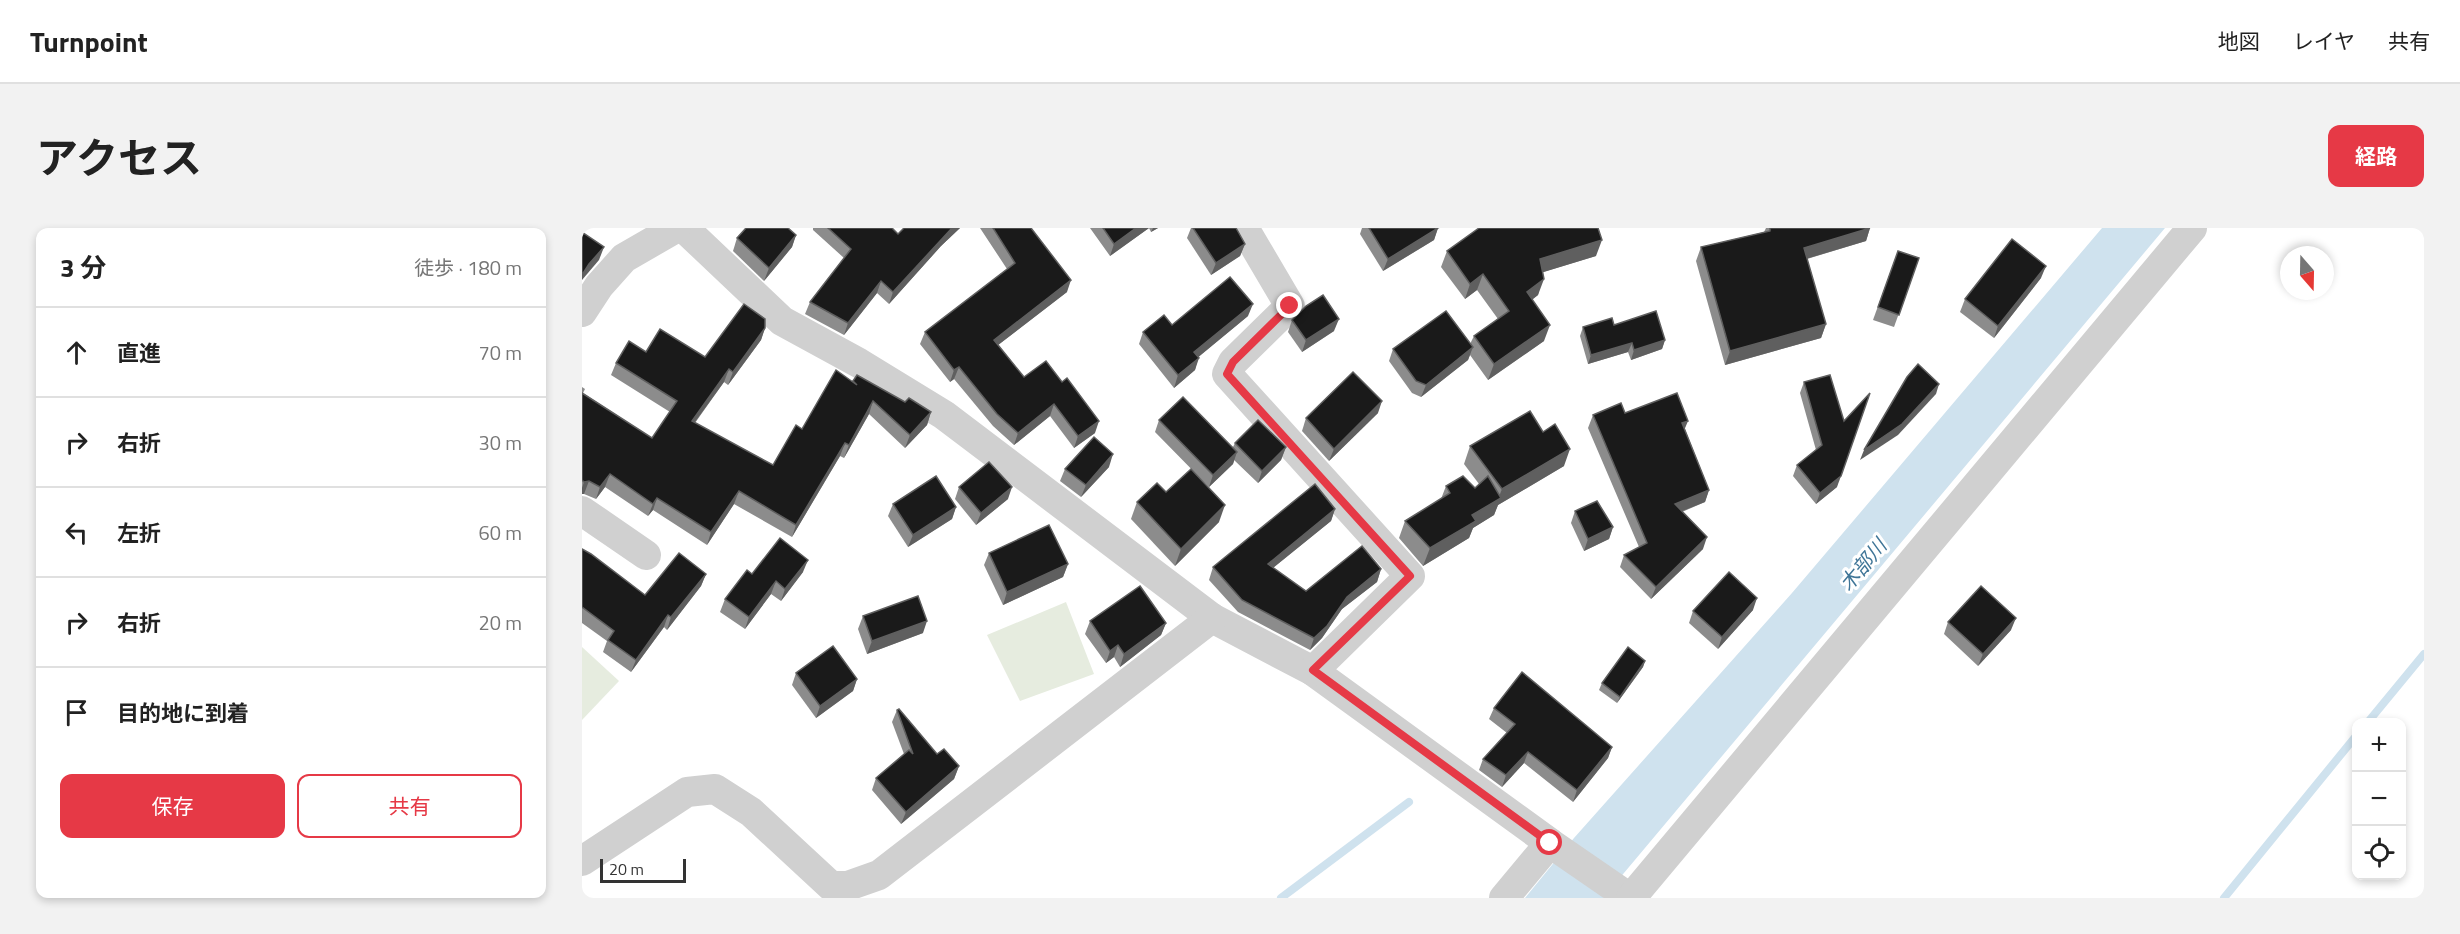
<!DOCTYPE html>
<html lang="ja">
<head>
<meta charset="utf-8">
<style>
  body { margin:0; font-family:"Titillium Web","Noto Sans JP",sans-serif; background:#f2f2f2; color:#222 }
  .controls { position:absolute; right:18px; bottom:18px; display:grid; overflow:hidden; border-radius:12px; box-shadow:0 3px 9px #0003 }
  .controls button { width:54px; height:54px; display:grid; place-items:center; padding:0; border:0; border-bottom:2px solid #e0e0e0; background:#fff; color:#222; font:30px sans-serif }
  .compass { position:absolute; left:1698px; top:18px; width:54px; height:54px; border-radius:50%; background:#fff; box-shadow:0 3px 9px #0003; rotate:160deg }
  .scale { position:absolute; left:18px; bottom:15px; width:86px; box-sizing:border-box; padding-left:6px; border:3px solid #333; border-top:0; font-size:16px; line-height:21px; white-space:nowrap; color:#333; -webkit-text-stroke:4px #fff; paint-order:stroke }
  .stop { position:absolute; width:18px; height:18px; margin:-14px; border:4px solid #e63946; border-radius:50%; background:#fff }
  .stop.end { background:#e63946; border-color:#fff; box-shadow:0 2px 6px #0008 }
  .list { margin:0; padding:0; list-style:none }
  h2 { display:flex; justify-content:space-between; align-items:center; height:78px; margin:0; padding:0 24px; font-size:26px }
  h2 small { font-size:20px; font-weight:400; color:#767676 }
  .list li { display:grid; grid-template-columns:39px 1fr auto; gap:18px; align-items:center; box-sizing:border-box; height:90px; padding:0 24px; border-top:2px solid #e0e0e0 }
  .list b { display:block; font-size:22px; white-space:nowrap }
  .list em { font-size:20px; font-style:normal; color:#767676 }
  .actions { display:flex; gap:12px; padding:18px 24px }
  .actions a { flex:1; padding:14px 0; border:2px solid #e63946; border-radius:12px; text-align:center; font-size:21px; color:#e63946 }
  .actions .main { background:#e63946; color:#fff }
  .icon { flex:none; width:33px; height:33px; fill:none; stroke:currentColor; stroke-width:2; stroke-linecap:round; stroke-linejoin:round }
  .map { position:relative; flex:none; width:1842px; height:670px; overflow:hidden; border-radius:12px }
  header { display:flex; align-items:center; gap:36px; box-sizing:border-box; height:84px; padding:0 30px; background:#fff; border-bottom:2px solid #e0e0e0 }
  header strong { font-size:28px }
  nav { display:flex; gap:33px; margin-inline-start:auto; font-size:21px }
  .intro { display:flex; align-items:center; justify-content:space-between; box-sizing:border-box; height:144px; padding:0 36px }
  h1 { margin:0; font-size:42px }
  .button { padding:15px 27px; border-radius:12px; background:#e63946; color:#fff; font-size:21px; font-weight:700 }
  main { display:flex; gap:36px; padding:0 36px }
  aside { flex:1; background:#fff; border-radius:12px; box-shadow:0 3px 9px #0003 }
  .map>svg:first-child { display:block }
</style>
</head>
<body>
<header>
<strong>Turnpoint</strong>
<nav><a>地図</a><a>レイヤ</a><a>共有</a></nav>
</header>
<div class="intro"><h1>アクセス</h1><a class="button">経路</a></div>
<main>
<aside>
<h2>3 分<small>徒歩 · 180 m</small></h2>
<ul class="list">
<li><svg class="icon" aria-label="ahead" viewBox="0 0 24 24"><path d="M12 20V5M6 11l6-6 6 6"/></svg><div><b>直進</b></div><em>70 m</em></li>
<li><svg class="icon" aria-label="right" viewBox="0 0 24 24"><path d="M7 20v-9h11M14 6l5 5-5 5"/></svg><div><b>右折</b></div><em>30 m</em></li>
<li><svg class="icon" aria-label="left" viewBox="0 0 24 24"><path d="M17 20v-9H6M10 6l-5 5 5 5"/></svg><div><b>左折</b></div><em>60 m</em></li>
<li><svg class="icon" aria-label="right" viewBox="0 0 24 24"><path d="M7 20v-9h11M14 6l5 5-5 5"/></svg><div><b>右折</b></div><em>20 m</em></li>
<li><svg class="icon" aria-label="arrive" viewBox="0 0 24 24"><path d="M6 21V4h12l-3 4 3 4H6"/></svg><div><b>目的地に到着</b></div></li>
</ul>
<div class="actions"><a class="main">保存</a><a>共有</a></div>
</aside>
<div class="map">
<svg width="1842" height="670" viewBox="0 0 1842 670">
  <rect width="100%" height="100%" fill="#fff"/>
  <g fill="#e6ecdf">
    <polygon points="484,374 512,446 438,473 405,407"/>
    <polygon points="0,419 37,453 0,492"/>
  </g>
  <polygon fill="#cfe2ee" points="1520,0 1583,0 1021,670 943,670 992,610 1210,365"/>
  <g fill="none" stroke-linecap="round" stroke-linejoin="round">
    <g stroke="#cfe2ee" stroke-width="8">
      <polyline points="1786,494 1842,426"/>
      <polyline points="699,670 827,574"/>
      <polyline points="1642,670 1774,508"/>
    </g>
    <g stroke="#d0d0d0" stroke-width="30">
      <polyline points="102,0 200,93 277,135 362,187 630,390 731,443 968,615 1048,670"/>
      <polyline points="662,0 708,78 651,134 645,146 828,348 731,443"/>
      <polyline points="0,84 17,58 42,30 94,0"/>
      <polyline points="0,283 64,327"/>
      <polyline points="0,633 105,564 133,561 169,584 249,658 266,658 297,647 630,390"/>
      <polyline points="922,670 968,615"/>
      <polyline points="1049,670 1610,0"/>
    </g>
  </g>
  <g fill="#8c8c8c">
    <polygon points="231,0 310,0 316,6 322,0 378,0 359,18 307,76 295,65 262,107 223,86 228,74 262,30 231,2"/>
    <polygon points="398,0 449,0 485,64 416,117 442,149 513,205 492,220 468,188 432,217 411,198 372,151 368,154 338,116 343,104 425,41"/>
    <polygon points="508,0 576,0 569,4 567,0 528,28"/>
    <polygon points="609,0 654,0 663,16 658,28 629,47 605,10"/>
    <polygon points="780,0 856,0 852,12 801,43 778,6"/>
    <polygon points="1184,0 1288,0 1284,13 1225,31 1244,96 1239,110 1143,137 1114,33 1119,19 1182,4"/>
    <polygon points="214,7 210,19 182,53 151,23 155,10"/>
    <polygon points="865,23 1014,28 961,44 956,67 950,71 962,113 906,152 888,127 886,132 839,169 830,165 807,133 811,121 888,116 892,108 916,91 895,62 883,71 859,39"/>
    <polygon points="1316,23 1337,30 1312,99 1291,92"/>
    <polygon points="1459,50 1412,110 1378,84 1383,71"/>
    <polygon points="666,88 616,129 613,142 592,160 557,116 561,104 590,97"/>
    <polygon points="710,92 752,103 720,124 706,104"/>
    <polygon points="1032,97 1083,112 1080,121 1049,132 1046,124 1006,136 998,108 1001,99"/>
    <polygon points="183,100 179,112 146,157 142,154 113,195 191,237 220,201 270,154 349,184 345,197 323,220 287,186 262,230 258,228 210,309 152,276 125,317 71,282 66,288 23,259 14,271 2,266 0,266 0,159 3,161 1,165 70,210 88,184 29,147 34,135 64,124 123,129"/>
    <polygon points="1222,154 1255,259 1234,276 1211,248 1215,237 1234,222 1218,165"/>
    <polygon points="796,185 747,233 720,203 724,190"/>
    <polygon points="1043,185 1103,201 1127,262 1123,274 1100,284 1121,321 1069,371 1038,339 1042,327 1057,319 1006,200 1011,187"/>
    <polygon points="577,192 651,219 653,215 704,219 699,232 676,255 652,232 651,236 627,259 573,204"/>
    <polygon points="888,218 982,238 916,277 912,287 891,300 887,310 841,338 817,310 823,293 859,271 864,258 893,260 897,256 882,236"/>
    <polygon points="527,239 499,269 478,253 483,241"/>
    <polygon points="377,259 426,271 394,297 373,271"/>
    <polygon points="584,264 637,294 593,338 549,291 555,274"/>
    <polygon points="311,276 374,279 370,291 326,319 306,288"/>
    <polygon points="753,281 749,293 691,340 724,363 799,341 795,354 760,381 740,410 728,422 656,384 627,352 631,339"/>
    <polygon points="993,283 1031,299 1027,311 1002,323 989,295"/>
    <polygon points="0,321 63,367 124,346 119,358 85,402 82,399 49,444 21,424 25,413 0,395"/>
    <polygon points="407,325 486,336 481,349 421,377 402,337"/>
    <polygon points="221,344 199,373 189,366 163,401 138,384 143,371 170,346"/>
    <polygon points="1171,382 1136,421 1107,395 1111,383"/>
    <polygon points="281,388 341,405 285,426 276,401"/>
    <polygon points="508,393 584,395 579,407 538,439 532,429 524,435 503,406"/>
    <polygon points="1366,394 1429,402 1396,438 1362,406"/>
    <polygon points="1063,433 1061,439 1035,475 1017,462 1020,455"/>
    <polygon points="214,445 275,451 271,463 234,490 210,457"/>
    <polygon points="912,480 1030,519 1026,530 991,574 942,535 920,559 897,542 901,531 925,505 907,491"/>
    <polygon points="315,482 355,526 377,538 372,551 319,596 290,562 294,550 322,526 310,494"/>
  </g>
  <g fill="#5f5f5f">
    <polygon points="370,0 378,0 359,18 307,76 311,64"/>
    <polygon points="554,0 567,0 528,28 532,16"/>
    <polygon points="571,0 576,0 569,4"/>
    <polygon points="856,0 852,12 801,43 806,31"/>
    <polygon points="1288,0 1284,13 1217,33 1222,20"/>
    <polygon points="214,7 210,19 182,53 187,40"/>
    <polygon points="1020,12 1014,28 952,47 958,31"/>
    <polygon points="663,16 658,28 629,47 634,35"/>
    <polygon points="22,19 17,32 0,52 0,47 7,36"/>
    <polygon points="1464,38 1459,50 1412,110 1416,98"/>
    <polygon points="901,46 895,62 883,71 888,56"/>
    <polygon points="962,51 956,67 940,80 945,64"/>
    <polygon points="489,52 485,64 407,124 412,112"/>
    <polygon points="299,53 295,65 262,107 266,95"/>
    <polygon points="671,76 666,88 608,136 612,124"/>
    <polygon points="757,91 752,103 720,124 724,112"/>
    <polygon points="1244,96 1239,110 1143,137 1148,123"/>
    <polygon points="968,97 962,113 906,152 912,136"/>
    <polygon points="183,100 179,112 146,157 151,144"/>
    <polygon points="1083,112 1080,121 1049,132 1052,122"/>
    <polygon points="1050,115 1046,124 1006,136 1009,127"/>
    <polygon points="891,119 886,132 839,169 844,157"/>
    <polygon points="617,130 613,142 592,160 596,147"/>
    <polygon points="377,139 372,151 368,154 372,142"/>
    <polygon points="147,141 142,154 105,205 110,193"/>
    <polygon points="1357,156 1354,166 1316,207 1278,232 1282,222"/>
    <polygon points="291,173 287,186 262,230 267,217"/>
    <polygon points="800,173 796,185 747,233 752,221"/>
    <polygon points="472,176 468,188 432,217 436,205"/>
    <polygon points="349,184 345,197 323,220 328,207"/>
    <polygon points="517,193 513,205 492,220 496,208"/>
    <polygon points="1106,193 1101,205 1100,195"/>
    <polygon points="263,215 258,228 210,309 214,297"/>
    <polygon points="704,219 699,232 676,255 680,243"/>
    <polygon points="988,221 982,238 916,277 912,287 891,300 887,310 841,338 848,320 890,287 916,271 920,261"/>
    <polygon points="655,224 651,236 627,259 631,247"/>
    <polygon points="531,226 527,239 499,269 504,257"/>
    <polygon points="28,246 23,259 14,271 18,259"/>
    <polygon points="1259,248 1255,259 1234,276 1238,265"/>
    <polygon points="7,253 2,266 0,266 0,260 2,254"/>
    <polygon points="430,259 426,271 394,297 399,285"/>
    <polygon points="1127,262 1123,274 1088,288 1093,276"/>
    <polygon points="157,263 152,276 125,317 129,304"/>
    <polygon points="75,270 71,282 66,288 71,276"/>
    <polygon points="643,277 637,294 593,338 599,321"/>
    <polygon points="374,279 370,291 326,319 331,307"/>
    <polygon points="753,281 749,293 681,348 686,336"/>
    <polygon points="1031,299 1027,311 1002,323 1006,311"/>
    <polygon points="1125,309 1121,321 1069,371 1074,359"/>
    <polygon points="226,332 221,344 199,373 203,361"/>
    <polygon points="486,336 481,349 421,377 425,364"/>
    <polygon points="799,341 795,354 760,381 740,410 728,422 732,410 765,369"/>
    <polygon points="124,346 119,358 85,402 89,389"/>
    <polygon points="194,353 189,366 163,401 167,389"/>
    <polygon points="1175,370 1171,382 1136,421 1140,409"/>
    <polygon points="86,387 82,399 49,444 54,432"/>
    <polygon points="1434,390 1429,402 1396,438 1401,426"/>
    <polygon points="345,393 341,405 285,426 290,413"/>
    <polygon points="584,395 579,407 538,439 542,426"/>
    <polygon points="536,417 532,429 524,435 528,423"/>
    <polygon points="1063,433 1061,439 1035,475 1038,469"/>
    <polygon points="275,451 271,463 234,490 238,478"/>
    <polygon points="1030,519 1026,530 991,574 995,562"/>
    <polygon points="946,524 942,535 920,559 924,547"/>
    <polygon points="377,538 372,551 319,596 324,584"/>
  </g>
  <g fill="#1a1a1a" stroke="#5f5f5f" stroke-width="1.5">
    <polygon points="164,0 206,0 214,7 187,40 155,10"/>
    <polygon points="246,0 310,0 316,6 322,0 370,0 311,64 299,53 266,95 228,74 269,21"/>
    <polygon points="411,0 449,0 489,52 412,112 442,149 464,133 480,154 485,150 517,193 496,208 472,176 436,205 415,186 377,139 372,142 343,104 433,35"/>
    <polygon points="521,0 554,0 532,16"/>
    <polygon points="611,0 654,0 663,16 634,35"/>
    <polygon points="787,0 856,0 806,31"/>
    <polygon points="897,0 1016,0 1020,12 958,31 962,51 945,64 968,97 912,136 892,108 927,83 901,46 888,56 865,23"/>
    <polygon points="1188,0 1288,0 1222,20 1244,96 1148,123 1119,19 1188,3"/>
    <polygon points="0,4 22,19 7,36 0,47"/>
    <polygon points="1430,11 1464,38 1416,98 1383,71"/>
    <polygon points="1316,23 1337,30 1317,87 1296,79"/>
    <polygon points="648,49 671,76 612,124 617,130 596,147 561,104 582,87 590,97"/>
    <polygon points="741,67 757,91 724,112 710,92 724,78"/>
    <polygon points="162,76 183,91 183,100 151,144 147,141 110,193 191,237 214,197 220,201 254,142 275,157 271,153 275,147 323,174 327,170 349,184 328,207 291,173 267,217 263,215 214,297 157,263 129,304 75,270 71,276 28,246 18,259 7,253 2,254 0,252 0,165 70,210 95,173 34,135 47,113 64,124 78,101 123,129"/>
    <polygon points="864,83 891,119 844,157 834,153 811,121"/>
    <polygon points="1074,83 1083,112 1052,122 1050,115 1009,127 1001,99 1030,90 1032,97"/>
    <polygon points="1336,136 1357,156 1320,196 1282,222 1325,149"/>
    <polygon points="771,144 800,173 752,221 724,190"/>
    <polygon points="1248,147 1262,193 1288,165 1259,248 1238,265 1215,237 1240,217 1222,154"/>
    <polygon points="1095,165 1106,193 1100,195 1127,262 1093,276 1125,309 1074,359 1042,327 1065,315 1011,187 1039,175 1043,185"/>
    <polygon points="601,169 655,224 631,247 577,192"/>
    <polygon points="948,183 961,204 973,196 988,221 920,261 888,218"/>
    <polygon points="676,192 704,219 680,243 653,215"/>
    <polygon points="512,209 531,226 504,257 483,241"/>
    <polygon points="407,234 430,259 399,285 377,259"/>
    <polygon points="609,241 643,277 599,321 555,274 575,255 584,264"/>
    <polygon points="354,248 374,279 331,307 311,276"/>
    <polygon points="881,248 893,260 906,248 919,270 890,287 894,293 848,320 823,293 868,265 864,258"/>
    <polygon points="733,256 753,281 686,336 724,363 780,318 799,341 765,369 745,398 732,410 660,372 631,339"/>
    <polygon points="1015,273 1031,299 1006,311 993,283"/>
    <polygon points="467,297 486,336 425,364 407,325"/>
    <polygon points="198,310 226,332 203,361 194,353 167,389 143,371 165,342 170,346"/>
    <polygon points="0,321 9,326 63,367 97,325 124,346 89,389 86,387 54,432 26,412 32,403 0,379"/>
    <polygon points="1147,344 1175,370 1140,409 1111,383"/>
    <polygon points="558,358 584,395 542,426 536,417 528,423 508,393"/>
    <polygon points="1399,358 1434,390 1401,426 1366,394"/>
    <polygon points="336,368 345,393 290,413 281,388"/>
    <polygon points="251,418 275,451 238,478 214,445"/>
    <polygon points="1046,419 1063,433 1038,469 1020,455"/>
    <polygon points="940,444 1030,519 995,562 946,524 924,547 901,531 933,496 912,480"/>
    <polygon points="317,481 355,526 362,521 377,538 324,584 294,550 327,522 331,526 315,482"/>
  </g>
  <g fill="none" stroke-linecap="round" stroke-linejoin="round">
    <polyline stroke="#e63946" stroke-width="8" points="708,78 651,134 645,146 828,348 731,442 968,615"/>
  </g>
  <g text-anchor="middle" stroke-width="6" stroke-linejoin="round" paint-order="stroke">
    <g font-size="20" font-style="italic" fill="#3f7597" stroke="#fff">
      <text transform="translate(1281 337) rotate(-50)" y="7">木部川</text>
    </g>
  </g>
</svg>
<div class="controls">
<button>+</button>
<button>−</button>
<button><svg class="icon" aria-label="locate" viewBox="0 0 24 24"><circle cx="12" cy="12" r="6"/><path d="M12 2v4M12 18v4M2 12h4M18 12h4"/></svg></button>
</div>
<svg class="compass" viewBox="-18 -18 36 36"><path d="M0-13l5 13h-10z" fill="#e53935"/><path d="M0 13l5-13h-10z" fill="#767676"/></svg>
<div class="scale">20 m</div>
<div class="stop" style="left:968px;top:615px"></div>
<div class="stop end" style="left:708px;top:78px"></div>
</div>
</main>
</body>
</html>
